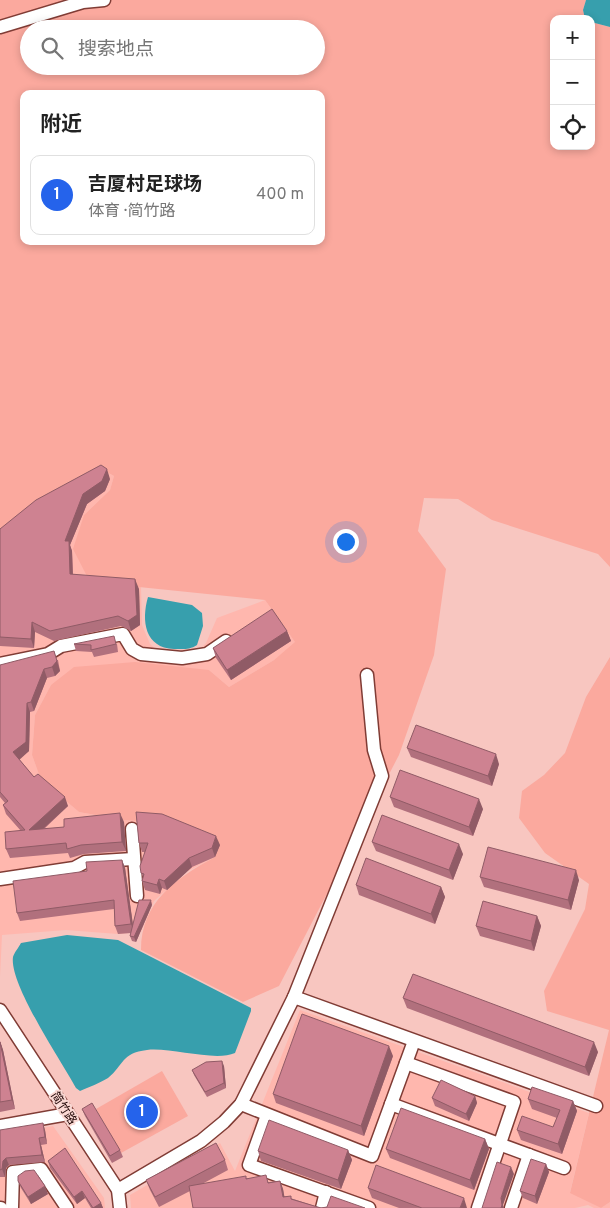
<!DOCTYPE html>
<html lang="zh">
<head>
<meta charset="utf-8">
<style>
  body { margin:0; font-family:Overpass,"Noto Sans SC",sans-serif; background:#f6f6f6; color:#222 }
  .controls { position:absolute; right:15px; top:15px; display:grid; overflow:hidden; border-radius:10px; box-shadow:0 2px 8px #0003 }
  .controls button { width:45px; height:45px; display:grid; place-items:center; padding:0; border:0; border-bottom:1px solid #e0e0e0; background:#fff; color:#222; font:25px sans-serif }
  .you { position:absolute; left:345px; top:541px; width:18px; height:18px; margin:-12px; border:4px solid #fff; border-radius:50%; background:#1a73e8; box-shadow:0 0 0 8px #1a73e833 }
  .badge { display:grid; place-items:center; width:32px; height:32px; border-radius:50%; background:#2563eb; color:#fff; font-size:16px; font-weight:700 }
  .pin { position:absolute; translate:-50% -50%; border:2px solid #fff; box-shadow:0 1px 5px #0006 }
  .list { margin:0; padding:0; list-style:none }
  h2 { display:flex; justify-content:space-between; align-items:center; height:65px; margin:0; padding:0 20px; font-size:21px }
  h2 small { font-size:16px; font-weight:400; color:#767676 }
  .list li { display:grid; grid-template-columns:32px 1fr auto; gap:15px; align-items:center; box-sizing:border-box; height:80px; margin:0 10px 10px; padding:0 10px; border:1px solid #e0e0e0; border-radius:10px }
  .list b { display:block; font-size:19px; white-space:nowrap }
  .list p { margin:0; font-size:16px; white-space:nowrap; color:#767676 }
  .list em { font-size:16px; font-style:normal; color:#767676 }
  .icon { flex:none; width:28px; height:28px; fill:none; stroke:currentColor; stroke-width:2; stroke-linecap:round; stroke-linejoin:round }
  .map { position:relative; flex:none; width:610px; height:1208px; overflow:hidden }
  .search { position:absolute; background:#fff; box-shadow:0 2px 8px #0003; left:20px; top:20px; width:305px; height:55px; display:flex; align-items:center; gap:12px; box-sizing:border-box; padding:0 18px; border-radius:28px; color:#767676; font-size:19px }
  .panel { position:absolute; background:#fff; box-shadow:0 2px 8px #0003; left:20px; top:90px; width:305px; height:155px; border-radius:10px }
  .map>svg:first-child { display:block }
</style>
</head>
<body>
<div class="map">
<svg width="610" height="1208" viewBox="0 0 610 1208">
  <rect width="100%" height="100%" fill="#f8c6c0"/>
  <g fill="#ffb7ae">
    <polygon points="105,471 114,476 110,490 84,515 90,582 141,587 142,625 150,644 161,654 196,653 206,643 217,618 265,600 296,643 274,660 229,687 209,670 51,685 35,715 32,755 41,780 79,812 123,820 165,823 215,857 188,871 154,901 141,932 118,934 66,930 2,935 0,977 0,537"/>
    <polygon points="300,1010 589,1113 570,1192 601,1208 610,1202 610,1208 594,1208 588,1205 575,1208 131,1208 130,1195 220,1143 235,1171"/>
    <polygon points="53,1126 104,1198 105,1208 0,1208 0,1136"/>
  </g>
  <g fill="#fba99e" fill-rule="evenodd">
    <path d="M 0,0 L 586,0 L 583,10 L 585,19 L 554,19 L 554,146 L 591,146 L 591,22 L 610,27 L 610,567 L 598,554 L 492,520 L 458,499 L 424,498 L 418,531 L 446,569 L 434,655 L 399,755 L 279,986 L 243,1002 L 141,950 C 141,902 176,878 215,857 L 165,823 L 123,820 L 79,812 L 41,780 L 32,755 L 35,715 L 51,685 L 74,667 L 135,662 L 209,670 L 229,687 L 274,660 L 295,642 L 265,600 L 90,582 L 73,549 L 84,515 L 110,490 L 114,476 L 105,471 L 0,537 ZM 29,29 L 316,29 L 316,66 L 29,66 ZM 24,94 L 321,94 L 321,241 L 24,241 Z"/>
    <polygon points="610,657 610,1202 601,1208 570,1193 609,1030 547,1011 544,991 585,909 589,884 545,853 519,818 522,791 544,775 565,753 586,697"/>
    <polygon points="162,1071 188,1116 121,1153 96,1109"/>
  </g>
  <g fill="#379fad">
    <polygon points="586,0 610,0 610,27 591,22 591,19 585,19 583,10"/>
    <path d="M 148,597 L 192,605 L 202,613 L 203,626 L 197,645 C 189,650 184,649 174,649 C 145,648 141,621 148,597 Z"/>
    <path d="M 67,935 L 118,940 L 251,1008 L 251,1011 L 235,1053 C 215,1062 170,1047 147,1050 C 121,1053 124,1065 108,1078 C 100,1083 89,1087 80,1091 L 76,1088 C 62,1062 9,984 13,957 C 14,953 19,947 21,943 Z"/>
  </g>
  <g fill="none" stroke-linecap="round" stroke-linejoin="round">
    <g stroke="#803c35" stroke-width="15">
      <g id="minor">
        <polyline points="0,27 83,2 104,0"/>
        <polyline points="0,664 48,654 61,646 123,634 132,649 141,654 182,658 207,654 226,641"/>
        <polyline points="132,829 137,896"/>
        <polyline points="0,879 74,868 85,862 133,859"/>
        <polyline points="294,997 382,776 374,750 367,675"/>
        <polyline points="0,1010 118,1190 120,1208"/>
        <polyline points="406,1063 514,1102 478,1208"/>
        <polyline points="241,1104 372,1156 414,1041"/>
        <polyline points="391,1104 564,1168"/>
        <polyline points="267,1115 249,1165 369,1208"/>
        <polyline points="0,1126 68,1114"/>
        <polyline points="118,1190 201,1141 224,1122 241,1104 294,997 596,1106"/>
        <polyline points="0,1208 1,1208"/>
        <polyline points="12,1208 13,1172 41,1169 67,1208"/>
        <polyline points="322,1208 326,1192"/>
        <polyline points="511,1208 529,1155"/>
      </g>
    </g>
    <use href="#minor" stroke="#fff" stroke-width="12"/>
  </g>
  <g fill="#b1707d">
    <polygon points="110,479 105,491 87,504 70,545 72,551 73,574 139,589 140,625 131,631 121,626 54,641 35,632 34,648 0,646 0,529"/>
    <polygon points="287,631 291,641 231,680 216,658 213,648"/>
    <polygon points="74,644 117,644 118,652 94,657 92,652 76,651"/>
    <polygon points="58,660 60,671 55,676 47,678 34,711 30,712 29,751 19,759 34,777 68,806 44,829 124,822 126,851 84,854 70,858 68,853 10,858 6,849 21,831 6,814 3,805 5,803 0,797 0,665"/>
    <polygon points="407,748 499,764 492,786 411,757"/>
    <polygon points="390,797 483,809 473,836 394,807"/>
    <polygon points="136,812 220,845 215,857 192,867 167,890 162,888 160,894 145,890 142,881 143,877 141,873 145,852 142,852 139,843"/>
    <polygon points="372,842 463,854 453,880 376,851"/>
    <polygon points="122,860 125,868 133,926 152,905 136,942 132,941 130,936 131,933 118,934 115,926 114,909 20,921 17,913 87,871"/>
    <polygon points="480,877 579,880 571,910 484,887"/>
    <polygon points="356,885 441,887 445,897 435,924 359,895"/>
    <polygon points="537,916 541,926 534,951 480,936 476,926"/>
    <polygon points="403,998 598,1052 589,1076 407,1008"/>
    <polygon points="0,1041 3,1050 15,1109 0,1112"/>
    <polygon points="393,1056 364,1136 276,1103 273,1094"/>
    <polygon points="224,1066 226,1088 207,1097 194,1075 192,1070"/>
    <polygon points="475,1096 477,1103 469,1121 435,1106 432,1098"/>
    <polygon points="528,1099 573,1101 577,1111 562,1154 521,1140 517,1130 553,1127 557,1118 532,1109"/>
    <polygon points="82,1109 120,1150 123,1157 112,1163 85,1116"/>
    <polygon points="0,1130 45,1130 47,1144 41,1145 45,1162 9,1165 6,1168 5,1177 0,1177"/>
    <polygon points="485,1139 489,1149 474,1190 390,1158 386,1149"/>
    <polygon points="348,1150 352,1160 341,1189 261,1161 258,1151"/>
    <polygon points="225,1160 228,1170 202,1184 247,1178 269,1182 280,1181 283,1189 284,1196 321,1208 193,1208 190,1191 159,1207 150,1190 146,1180"/>
    <polygon points="48,1161 101,1203 103,1208 91,1208 85,1198 77,1204 50,1168"/>
    <polygon points="546,1164 549,1172 537,1204 523,1198 520,1191"/>
    <polygon points="18,1181 48,1194 31,1204 21,1188"/>
    <polygon points="368,1188 467,1208 399,1208 372,1198"/>
  </g>
  <g fill="#905b66">
    <polygon points="107,469 110,479 105,491 87,504 70,545 72,551 73,583 70,574 65,541 83,494"/>
    <polygon points="135,579 139,589 140,625 131,631 128,621"/>
    <polygon points="32,622 35,632 34,648 31,639"/>
    <polygon points="287,631 291,641 231,680 227,670"/>
    <polygon points="54,651 60,671 55,676 52,667"/>
    <polygon points="44,669 47,678 34,711 31,702"/>
    <polygon points="27,703 30,712 29,751 17,762 13,752"/>
    <polygon points="496,754 499,764 492,786 488,776"/>
    <polygon points="65,797 68,806 32,839 29,830"/>
    <polygon points="479,799 483,809 473,836 469,827"/>
    <polygon points="120,813 124,822 126,851 122,842"/>
    <polygon points="216,836 220,845 215,857 212,848"/>
    <polygon points="459,844 463,854 453,880 449,870"/>
    <polygon points="189,858 192,867 167,890 164,881"/>
    <polygon points="122,860 125,868 134,932 131,924"/>
    <polygon points="576,870 579,880 571,910 568,900"/>
    <polygon points="159,879 162,888 160,894 157,885"/>
    <polygon points="441,887 445,897 435,924 431,914"/>
    <polygon points="151,900 152,905 136,942 134,937"/>
    <polygon points="537,916 541,926 534,951 531,941"/>
    <polygon points="0,1041 3,1050 15,1109 12,1100"/>
    <polygon points="594,1042 598,1052 589,1076 585,1067"/>
    <polygon points="389,1046 393,1056 364,1136 361,1126"/>
    <polygon points="222,1061 224,1066 226,1088 224,1083"/>
    <polygon points="475,1096 477,1103 469,1121 466,1114"/>
    <polygon points="573,1101 577,1111 562,1154 558,1144"/>
    <polygon points="43,1123 45,1130 47,1144 45,1137"/>
    <polygon points="39,1138 41,1145 45,1162 42,1155"/>
    <polygon points="485,1139 489,1149 474,1190 470,1180"/>
    <polygon points="348,1150 352,1160 341,1189 338,1180"/>
    <polygon points="6,1158 9,1165 6,1168 5,1177 2,1169 3,1161"/>
    <polygon points="546,1164 549,1172 537,1204 535,1196"/>
    <polygon points="511,1167 514,1174 503,1205 504,1208 501,1208 501,1198"/>
    <polygon points="280,1181 283,1189 286,1205 283,1197"/>
    <polygon points="45,1186 48,1194 31,1204 28,1197"/>
    <polygon points="82,1191 85,1198 77,1204 74,1197"/>
    <polygon points="464,1198 467,1208 460,1208"/>
    <polygon points="101,1203 103,1208 93,1208"/>
  </g>
  <g fill="#ce8291" stroke="#905b66">
    <polygon points="101,465 107,469 102,481 83,494 65,541 69,541 70,574 135,579 137,615 128,621 118,616 50,631 32,622 31,639 0,637 0,529 36,500"/>
    <polygon points="272,609 287,631 227,670 213,648"/>
    <polygon points="114,636 116,644 91,650 91,645 74,644"/>
    <polygon points="54,651 57,661 52,667 44,669 31,702 27,703 26,742 13,752 34,777 38,774 65,797 29,830 64,827 64,819 120,813 122,842 81,845 67,849 66,843 6,849 5,832 25,830 3,805 8,801 0,792 0,665"/>
    <polygon points="416,725 496,754 488,776 407,748"/>
    <polygon points="400,770 479,799 469,827 390,797"/>
    <polygon points="136,812 162,814 216,836 212,848 189,858 164,881 159,879 157,885 142,881 144,874 141,873 140,866 148,843 139,843"/>
    <polygon points="382,815 459,844 449,870 372,842"/>
    <polygon points="488,847 576,870 568,900 480,877"/>
    <polygon points="366,858 441,887 431,914 356,885"/>
    <polygon points="122,860 131,924 115,926 114,900 17,913 13,881 87,871 86,862"/>
    <polygon points="139,900 151,900 134,937 130,936"/>
    <polygon points="483,901 537,916 531,941 476,926"/>
    <polygon points="413,974 594,1042 585,1067 403,998"/>
    <polygon points="302,1014 389,1046 361,1126 273,1094"/>
    <polygon points="0,1042 12,1100 0,1102"/>
    <polygon points="222,1061 224,1083 205,1092 192,1070 206,1062"/>
    <polygon points="441,1080 475,1096 466,1114 432,1098"/>
    <polygon points="532,1087 573,1101 558,1144 517,1130 522,1116 553,1127 560,1110 528,1099"/>
    <polygon points="92,1103 120,1150 110,1156 82,1109"/>
    <polygon points="401,1108 485,1139 470,1180 386,1149"/>
    <polygon points="269,1120 348,1150 338,1180 258,1151"/>
    <polygon points="43,1123 45,1137 39,1138 42,1155 6,1158 3,1161 2,1169 0,1170 0,1130"/>
    <polygon points="216,1143 225,1160 155,1197 146,1180"/>
    <polygon points="65,1148 101,1203 93,1208 82,1191 74,1197 48,1161"/>
    <polygon points="531,1159 546,1164 535,1196 520,1191"/>
    <polygon points="497,1162 511,1167 501,1198 502,1205 501,1208 482,1208"/>
    <polygon points="376,1165 464,1198 460,1208 422,1208 368,1188"/>
    <polygon points="34,1170 45,1186 28,1197 18,1181 18,1176 25,1171"/>
    <polygon points="266,1175 268,1183 280,1181 283,1197 291,1196 291,1199 321,1208 327,1207 331,1196 365,1208 193,1208 189,1186 246,1176 246,1179"/>
  </g>
  <g text-anchor="middle" stroke-width="4" stroke-linejoin="round" paint-order="stroke">
    <g font-size="12" fill="#1d0403" stroke="#fad8d3">
      <text transform="translate(64 1108) rotate(57)" y="4">简竹路</text>
    </g>
  </g>
</svg>
<div class="controls">
<button>+</button>
<button>−</button>
<button><svg class="icon" aria-label="locate" viewBox="0 0 24 24"><circle cx="12" cy="12" r="6"/><path d="M12 2v4M12 18v4M2 12h4M18 12h4"/></svg></button>
</div>
<div class="you"></div>
<div class="pin badge" style="left:142px;top:1112px">1</div>
<div class="search"><svg class="icon" aria-label="search" viewBox="0 0 24 24"><circle cx="10" cy="10" r="6"/><path d="M15 15l6 6"/></svg>搜索地点</div>
<section class="panel">
<h2>附近<small></small></h2>
<ul class="list">
<li><span class="badge">1</span><div><b>吉厦村足球场</b><p>体育 · 简竹路</p></div><em>400 m</em></li>
</ul>
</section>
</div>
</body>
</html>
